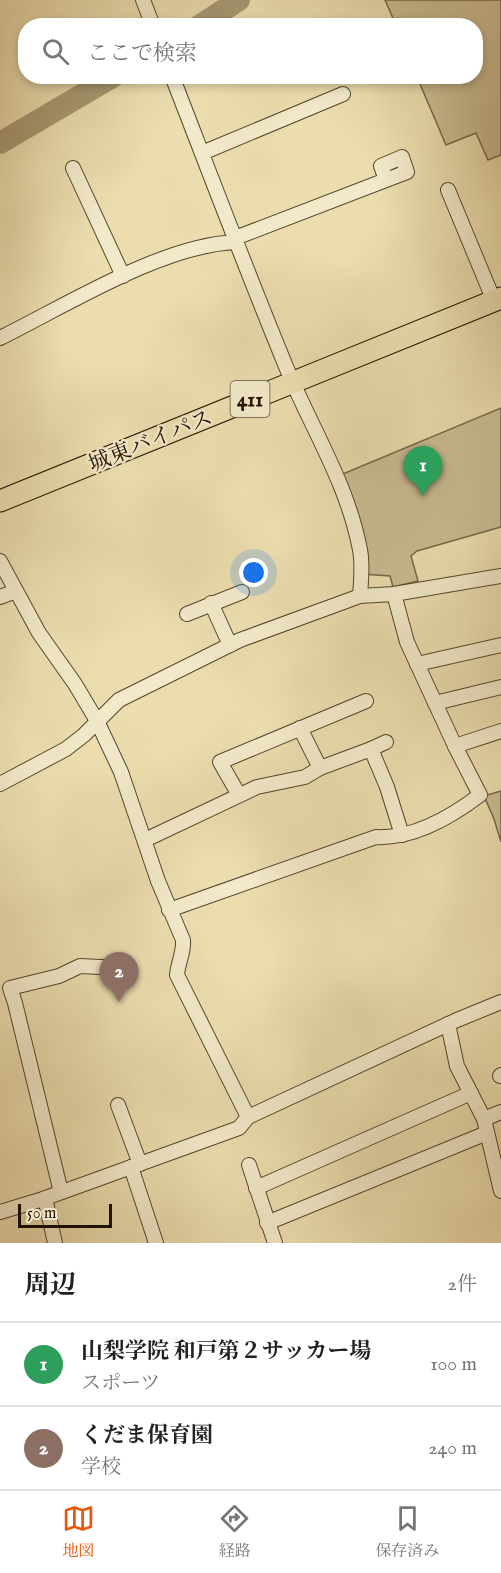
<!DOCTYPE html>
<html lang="ja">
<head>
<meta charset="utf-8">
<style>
  body { margin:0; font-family:"IM FELL English","Noto Serif JP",serif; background:#f6f6f6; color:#222 }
  .scale { position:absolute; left:18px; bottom:15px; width:94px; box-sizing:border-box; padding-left:6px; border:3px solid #221301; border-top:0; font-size:16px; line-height:21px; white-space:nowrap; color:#221301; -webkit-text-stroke:4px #f2e9ca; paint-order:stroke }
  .you { position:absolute; left:254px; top:573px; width:21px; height:21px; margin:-15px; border:4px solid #fff; border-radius:50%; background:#1a73e8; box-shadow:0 0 0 9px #1a73e833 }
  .badge { display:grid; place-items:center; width:39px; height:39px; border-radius:50%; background:#ea580c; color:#fff; font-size:20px; font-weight:700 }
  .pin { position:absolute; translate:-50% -50px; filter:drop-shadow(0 2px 3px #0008) }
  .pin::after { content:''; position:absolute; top:32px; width:21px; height:18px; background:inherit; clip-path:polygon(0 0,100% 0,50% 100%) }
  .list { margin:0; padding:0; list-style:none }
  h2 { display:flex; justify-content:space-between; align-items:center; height:78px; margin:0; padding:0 24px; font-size:26px }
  h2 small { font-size:20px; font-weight:400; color:#767676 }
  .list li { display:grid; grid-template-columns:39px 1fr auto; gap:18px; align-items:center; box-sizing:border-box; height:84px; padding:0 24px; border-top:2px solid #e0e0e0 }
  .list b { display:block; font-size:22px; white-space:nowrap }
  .list p { margin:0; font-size:20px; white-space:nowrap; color:#767676 }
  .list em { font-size:20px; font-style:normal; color:#767676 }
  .icon { flex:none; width:33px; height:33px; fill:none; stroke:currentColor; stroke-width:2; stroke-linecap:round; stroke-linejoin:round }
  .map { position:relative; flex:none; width:501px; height:1243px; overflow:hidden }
  .search { position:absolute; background:#fff; box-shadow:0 3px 9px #0003; left:18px; right:18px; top:18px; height:66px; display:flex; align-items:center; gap:15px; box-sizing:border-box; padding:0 21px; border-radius:24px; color:#767676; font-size:22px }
  .sheet { height:246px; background:#fff }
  nav { display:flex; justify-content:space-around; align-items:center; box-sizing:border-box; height:84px; border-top:2px solid #e0e0e0; background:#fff; font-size:16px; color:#767676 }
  nav a { display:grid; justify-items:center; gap:3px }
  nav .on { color:#ea580c }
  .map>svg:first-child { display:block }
</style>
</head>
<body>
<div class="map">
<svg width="501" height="1243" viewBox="0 0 501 1243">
  <rect width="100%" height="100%" fill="#ebddae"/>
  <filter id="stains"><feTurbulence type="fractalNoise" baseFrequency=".00333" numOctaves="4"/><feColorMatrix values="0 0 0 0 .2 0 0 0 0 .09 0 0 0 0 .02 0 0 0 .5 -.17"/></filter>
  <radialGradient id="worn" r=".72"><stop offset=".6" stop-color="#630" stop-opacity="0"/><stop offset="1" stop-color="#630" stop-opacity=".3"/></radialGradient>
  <g fill="#c9bb91" stroke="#766749" stroke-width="1.5">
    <polygon points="385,0 501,0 501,155 488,160 476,133 446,145 417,77 476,76 476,26 396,25"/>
    <polygon points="501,408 501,527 417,551 411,556 418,581 393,587 390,576 362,574 338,476"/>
    <polygon points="501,791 501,842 494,819 484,796"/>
  </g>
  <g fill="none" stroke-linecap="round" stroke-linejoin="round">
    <g stroke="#a79873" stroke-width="22">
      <polyline points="199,26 239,0"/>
      <polyline points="0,143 114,76"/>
    </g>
    <g stroke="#54462c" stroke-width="16">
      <g id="minor">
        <polyline points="143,0 153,26"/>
        <path d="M 172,76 C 210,174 247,272 287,369 C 312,429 348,485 360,550 C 363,565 361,581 360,596"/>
        <polyline points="202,153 343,94"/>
        <polyline points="73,168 123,276"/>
        <polyline points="448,190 494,301"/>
        <polyline points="235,238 386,180 407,172 402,157 381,166 386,180"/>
        <path d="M 0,338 C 67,305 162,245 236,242"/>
        <path d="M 0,561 L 39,633 L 75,684 L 97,721 L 121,772 L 158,881 L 183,940 C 184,953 178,962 177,975 L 248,1117"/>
        <polyline points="394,594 407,642 455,746 501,731"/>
        <polyline points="0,597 16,591"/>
        <polyline points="211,603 230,645"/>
        <polyline points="187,614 242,592"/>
        <polyline points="417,664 501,645"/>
        <polyline points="435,703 501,687"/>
        <polyline points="300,728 320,768"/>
        <polyline points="371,749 386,742"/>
        <polyline points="0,784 66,749 84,735 119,700 240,640 360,596 394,594 501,576"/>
        <polyline points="239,795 220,762 366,701"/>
        <polyline points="145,840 257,787 305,777 320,768 371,749 387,787 402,835"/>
        <path d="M 169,910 L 376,837 C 413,839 451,817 480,795 L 455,746"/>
        <polyline points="448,1024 457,1066 484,1119 501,1191"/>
        <polyline points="500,1076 501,1075"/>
        <polyline points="118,1105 140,1164"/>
        <polyline points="484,1119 501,1112"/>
        <polyline points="249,1165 275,1243"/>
        <polyline points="131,1167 156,1243"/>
        <polyline points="256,1188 471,1093"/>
        <polyline points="61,1192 15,1003 10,988 59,976 80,966 121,968"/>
        <polyline points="45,1198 55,1243"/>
        <polyline points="0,1212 40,1200 239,1128 248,1117 457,1020 501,1002"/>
        <polyline points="267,1223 487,1133"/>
      </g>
    </g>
    <g stroke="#221301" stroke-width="23">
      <polyline id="highway" points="0,501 501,298"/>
    </g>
    <use href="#minor" stroke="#f2e9ca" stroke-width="14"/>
    <use href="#highway" stroke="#ebddae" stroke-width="21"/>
  </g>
  <g text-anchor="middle" stroke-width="4.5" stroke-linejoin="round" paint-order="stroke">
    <rect fill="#f2e9ca" stroke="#60533d" stroke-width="1.5" x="230.5" y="381" width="39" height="36" rx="4.5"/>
    <g font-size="21" font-weight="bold" fill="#221301">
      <text x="250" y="406">411</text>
    </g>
    <g font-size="22" fill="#221301" stroke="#f2e9ca">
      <text transform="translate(150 440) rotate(-22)" y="8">城東バイパス</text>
    </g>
  </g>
  <rect width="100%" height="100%" filter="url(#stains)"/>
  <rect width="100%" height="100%" fill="url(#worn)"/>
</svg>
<div class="scale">50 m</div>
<div class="you"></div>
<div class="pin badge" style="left:423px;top:496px;background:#2e9e5b">1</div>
<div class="pin badge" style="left:119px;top:1002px;background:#8d6e63">2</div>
<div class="search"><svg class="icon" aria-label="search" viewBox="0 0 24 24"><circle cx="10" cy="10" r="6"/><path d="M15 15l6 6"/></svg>ここで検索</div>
</div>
<section class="sheet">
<h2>周辺<small>2件</small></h2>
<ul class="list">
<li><span class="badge" style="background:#2e9e5b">1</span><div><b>山梨学院 和戸第２サッカー場</b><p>スポーツ</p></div><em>100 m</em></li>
<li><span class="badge" style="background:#8d6e63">2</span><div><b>くだま保育園</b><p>学校</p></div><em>240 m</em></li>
</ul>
</section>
<nav>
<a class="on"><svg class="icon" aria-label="map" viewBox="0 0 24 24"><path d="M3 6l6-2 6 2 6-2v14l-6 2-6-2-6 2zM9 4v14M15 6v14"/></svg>地図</a>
<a><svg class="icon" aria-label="directions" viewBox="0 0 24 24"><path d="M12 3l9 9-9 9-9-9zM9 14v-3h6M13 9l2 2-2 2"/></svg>経路</a>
<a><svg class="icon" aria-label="saved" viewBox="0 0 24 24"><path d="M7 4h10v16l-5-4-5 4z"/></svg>保存済み</a>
</nav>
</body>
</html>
